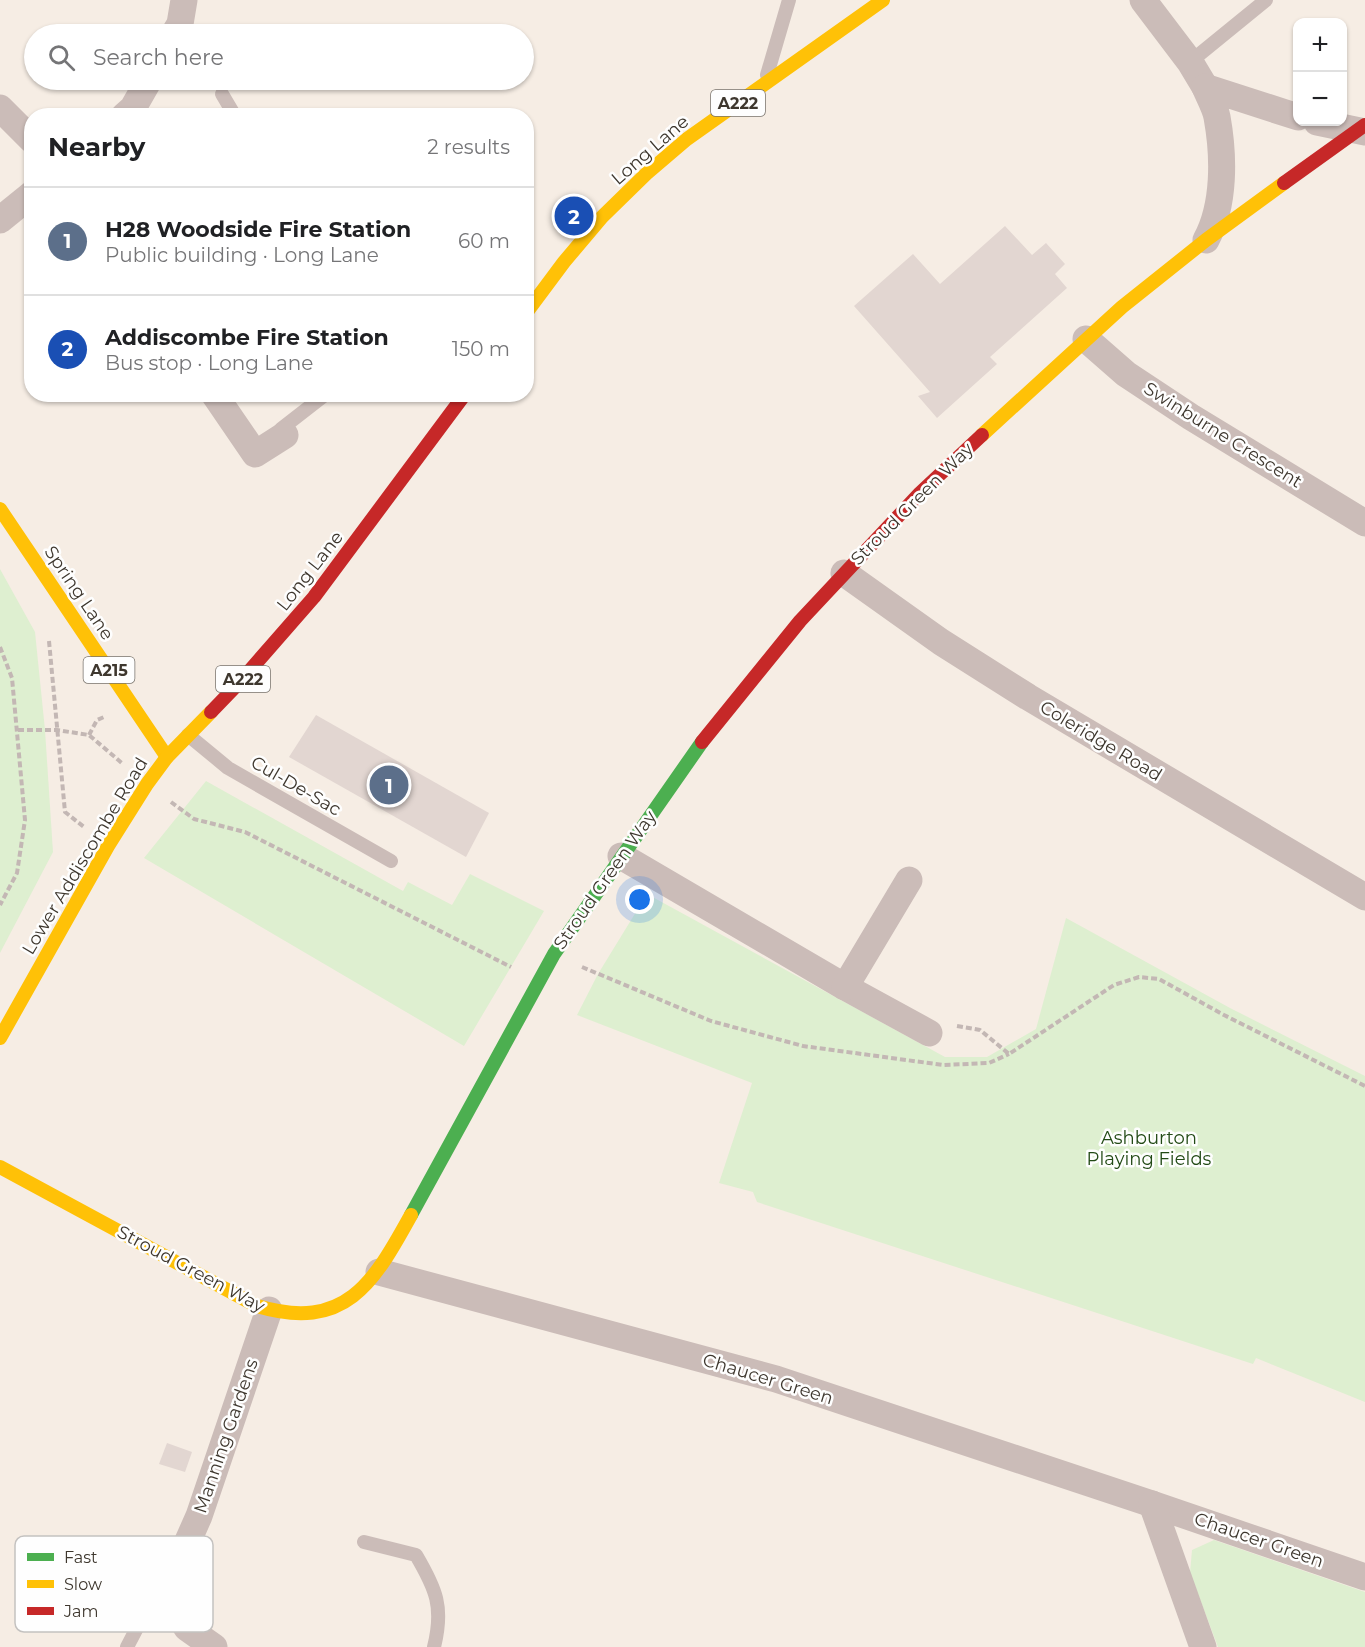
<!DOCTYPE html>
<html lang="en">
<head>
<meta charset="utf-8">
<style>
  body { margin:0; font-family:Montserrat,sans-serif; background:#f6f6f6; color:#202124 }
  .controls { position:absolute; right:18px; top:18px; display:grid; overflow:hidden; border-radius:12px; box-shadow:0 2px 4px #0004 }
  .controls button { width:54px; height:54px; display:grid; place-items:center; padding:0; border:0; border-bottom:2px solid #e0e0e0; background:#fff; color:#202124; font:30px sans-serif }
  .you { position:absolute; left:640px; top:900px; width:21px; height:21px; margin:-15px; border:4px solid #fff; border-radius:50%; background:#1a73e8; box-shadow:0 0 0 9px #1a73e833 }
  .badge { display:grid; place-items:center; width:39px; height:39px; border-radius:50%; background:#7e776e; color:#fff; font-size:20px; font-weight:700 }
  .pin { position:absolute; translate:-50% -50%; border:3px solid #fff; box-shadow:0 2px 6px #0006 }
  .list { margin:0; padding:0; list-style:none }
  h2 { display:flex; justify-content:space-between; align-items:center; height:78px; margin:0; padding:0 24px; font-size:26px }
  h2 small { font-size:20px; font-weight:400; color:#757577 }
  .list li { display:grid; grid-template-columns:39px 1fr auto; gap:18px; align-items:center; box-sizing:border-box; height:108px; padding:0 24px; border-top:2px solid #e0e0e0 }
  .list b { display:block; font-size:22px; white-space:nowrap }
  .list p { margin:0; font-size:20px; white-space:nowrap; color:#757577 }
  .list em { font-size:20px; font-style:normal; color:#757577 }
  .icon { flex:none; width:33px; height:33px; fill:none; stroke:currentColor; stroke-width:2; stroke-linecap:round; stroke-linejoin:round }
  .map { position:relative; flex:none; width:1365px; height:1647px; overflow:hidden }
  .search { position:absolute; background:#fff; box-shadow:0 2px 4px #0004; left:24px; top:24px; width:510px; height:66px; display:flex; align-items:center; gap:15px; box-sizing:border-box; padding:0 21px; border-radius:33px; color:#757577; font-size:22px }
  .panel { position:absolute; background:#fff; box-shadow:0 2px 4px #0004; left:24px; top:108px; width:510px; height:294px; border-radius:24px }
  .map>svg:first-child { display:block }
</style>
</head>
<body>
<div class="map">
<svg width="1365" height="1647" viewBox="0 0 1365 1647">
  <rect width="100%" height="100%" fill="#f6ede4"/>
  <g fill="#deefd0">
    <polygon points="0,569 35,632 45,730 53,852 0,953"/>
    <polygon points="206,781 403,891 408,882 452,905 470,874 544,911 464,1046 144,858"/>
    <polygon points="647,894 945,1057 987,1057 1036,1029 1066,918 1230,1008 1365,1076 1365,1402 1256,1358 1253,1364 757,1202 753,1192 719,1183 752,1083 577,1015 598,974"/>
    <polygon points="1214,1540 1365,1592 1365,1647 1218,1647 1190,1573 1192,1550"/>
  </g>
  <g fill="#e2d6d1">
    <polygon points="1005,226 1032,255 1046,243 1065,264 1055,274 1067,288 990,357 997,364 937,418 918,396 930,392 854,306 913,254 940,284"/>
    <polygon points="316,715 489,813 466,857 289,757"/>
    <polygon points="167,1443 192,1452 185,1472 159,1464"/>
  </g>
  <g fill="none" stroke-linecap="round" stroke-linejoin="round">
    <g stroke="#c3b7b4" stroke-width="4" stroke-dasharray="6 3" stroke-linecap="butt">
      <polyline points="49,641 65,812 84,827"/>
      <polyline points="0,647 12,678 25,820 17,873 0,905"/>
      <polyline points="18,730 57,730 89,735 123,764"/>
      <polyline points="89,735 97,720 104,717"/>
      <polyline points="171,802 194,819 245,832 511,967"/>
      <polyline points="582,967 711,1021 803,1046 943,1065 989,1063 1009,1054"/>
      <polyline points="957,1026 980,1030 1009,1054 1114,985 1139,977 1159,979 1224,1015 1365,1086"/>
    </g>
    <g stroke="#cbbcb8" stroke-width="14">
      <polyline points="1190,62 1266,0"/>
      <polyline points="767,75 789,0"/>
      <polyline points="222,94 235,116"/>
      <polyline points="285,435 281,429 326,394"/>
      <polyline points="188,735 228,768 391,861"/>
      <path d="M 364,1542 L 416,1555 C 436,1589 444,1607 434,1647"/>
      <polyline points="127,1647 138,1626 171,1603"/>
    </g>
    <g stroke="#cbbcb8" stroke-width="27">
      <polyline points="1143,0 1190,62 1205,87"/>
      <polyline points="174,34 180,24 184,0"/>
      <polyline points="0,108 32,140"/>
      <polyline points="124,116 133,108 149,80"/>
      <polyline points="1317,122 1365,132"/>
      <polyline points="0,220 32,194"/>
      <path d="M 1206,240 C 1225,205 1224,156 1217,117 C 1215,107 1209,97 1205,87 L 1298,117"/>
      <polyline points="1086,339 1126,374 1191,417 1365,523"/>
      <polyline points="214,394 255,454 285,435"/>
      <polyline points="844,573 941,642 1028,697 1365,897"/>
      <polyline points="621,856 845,987 929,1033"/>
      <polyline points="845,987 909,880"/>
      <polyline points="379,1272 776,1379 1152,1504 1365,1577"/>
      <polyline points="1152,1504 1203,1647"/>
      <polyline points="214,1647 187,1628 171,1603 172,1577 199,1516 269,1310"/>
    </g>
    <polyline stroke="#4caf50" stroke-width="14" points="411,1215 554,954 702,742"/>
    <g stroke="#ffc107" stroke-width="14">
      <polyline points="526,313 564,262 602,217 646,174 687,139 883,0"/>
      <polyline points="982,435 1122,307 1206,240 1284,183"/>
      <polyline points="0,509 167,757"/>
      <polyline points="0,1038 108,846 147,784 167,757 211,712"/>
      <path d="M 0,1167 L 257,1306 C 345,1332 373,1284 411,1215"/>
    </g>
    <g stroke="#c62828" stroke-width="14">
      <polyline points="1284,183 1365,125"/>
      <polyline points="211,712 238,684 314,597 465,394"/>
      <polyline points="702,742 800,621 920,493 982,435"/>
    </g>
  </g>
  <g text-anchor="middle" stroke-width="5" stroke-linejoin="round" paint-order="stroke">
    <g fill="#fefefe" stroke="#78736c" stroke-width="1.5">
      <rect x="711" y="90" width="54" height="26" rx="4.5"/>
      <rect x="83.5" y="657" width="51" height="26" rx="4.5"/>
      <rect x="216" y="666" width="54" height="26" rx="4.5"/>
    </g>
    <g font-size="16" font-weight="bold" fill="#3e372e">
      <text x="738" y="109">A222</text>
      <text x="109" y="676">A215</text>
      <text x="243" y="685">A222</text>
    </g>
    <g font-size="18" fill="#3e372e" stroke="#fefefe">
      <text transform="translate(650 150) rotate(-41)" y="6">Long Lane</text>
      <text transform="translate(1223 435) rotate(32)" y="6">Swinburne Crescent</text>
      <text transform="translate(912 504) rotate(-45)" y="6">Stroud Green Way</text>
      <text transform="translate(310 571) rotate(-52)" y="6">Long Lane</text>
      <text transform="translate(79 593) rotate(56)" y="6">Spring Lane</text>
      <text transform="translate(1101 741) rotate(31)" y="6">Coleridge Road</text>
      <text transform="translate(296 786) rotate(30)" y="6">Cul-De-Sac</text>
      <text transform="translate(85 856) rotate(-59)" y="6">Lower Addiscombe Road</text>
      <text transform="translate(605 880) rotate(-55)" y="6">Stroud Green Way</text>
      <text transform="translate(191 1269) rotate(28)" y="6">Stroud Green Way</text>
      <text transform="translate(768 1379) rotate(17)" y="6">Chaucer Green</text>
      <text transform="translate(226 1436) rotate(-71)" y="6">Manning Gardens</text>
      <text transform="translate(1259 1540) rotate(19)" y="6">Chaucer Green</text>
    </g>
    <g font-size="18" fill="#224a15" stroke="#fefefe">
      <text x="1149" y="1144">Ashburton<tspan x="1149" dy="21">Playing Fields</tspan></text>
    </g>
  </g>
  <rect x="15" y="1536" width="198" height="96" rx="9" fill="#fefefe" stroke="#c4c2c0" stroke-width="1.5"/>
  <rect x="27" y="1553" width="27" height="8" fill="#4caf50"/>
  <rect x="27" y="1580" width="27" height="8" fill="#ffc107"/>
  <rect x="27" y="1607" width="27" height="8" fill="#c62828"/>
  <g font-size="16" fill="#3e372e">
    <text x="64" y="1563">Fast</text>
    <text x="64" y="1590">Slow</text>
    <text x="64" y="1617">Jam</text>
  </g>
</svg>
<div class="controls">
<button>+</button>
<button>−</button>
</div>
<div class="you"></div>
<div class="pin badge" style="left:389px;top:785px;background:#5c6f8a">1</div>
<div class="pin badge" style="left:574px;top:216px;background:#1a4fb4">2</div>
<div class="search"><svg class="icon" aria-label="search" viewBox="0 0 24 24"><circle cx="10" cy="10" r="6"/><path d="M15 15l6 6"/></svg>Search here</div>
<section class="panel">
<h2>Nearby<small>2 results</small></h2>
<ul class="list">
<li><span class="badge" style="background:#5c6f8a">1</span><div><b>H28 Woodside Fire Station</b><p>Public building · Long Lane</p></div><em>60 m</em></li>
<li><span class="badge" style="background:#1a4fb4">2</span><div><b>Addiscombe Fire Station</b><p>Bus stop · Long Lane</p></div><em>150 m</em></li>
</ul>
</section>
</div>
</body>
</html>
